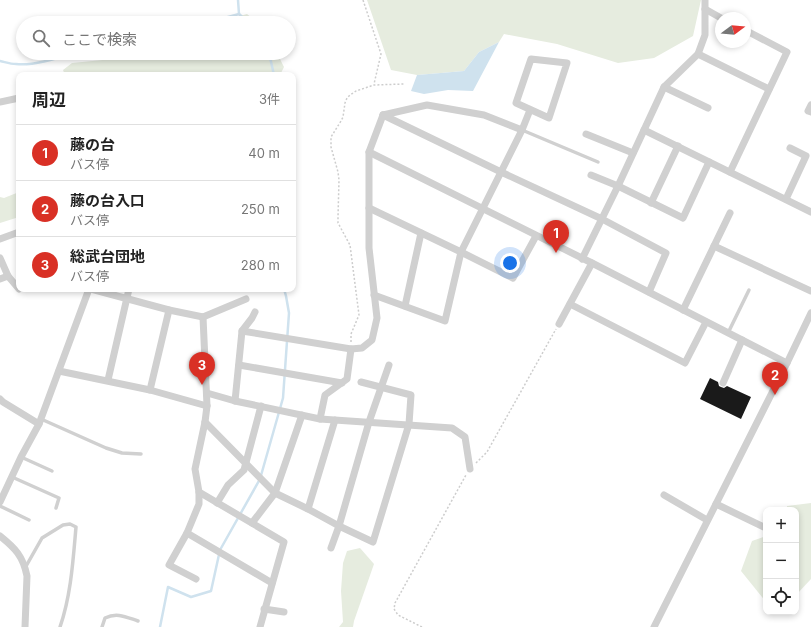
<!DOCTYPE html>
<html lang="ja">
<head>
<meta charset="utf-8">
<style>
  body { margin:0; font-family:Inter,"Noto Sans JP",sans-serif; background:#f6f6f6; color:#222 }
  .controls { position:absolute; right:12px; bottom:12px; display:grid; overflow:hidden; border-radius:8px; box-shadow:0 2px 6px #0003 }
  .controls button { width:36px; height:36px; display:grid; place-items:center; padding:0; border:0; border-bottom:1px solid #e0e0e0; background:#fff; color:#222; font:20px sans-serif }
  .compass { position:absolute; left:715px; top:12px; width:36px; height:36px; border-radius:50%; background:#fff; box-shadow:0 2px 6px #0003; rotate:74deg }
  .you { position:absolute; left:510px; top:263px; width:14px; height:14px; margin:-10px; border:3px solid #fff; border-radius:50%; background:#1a73e8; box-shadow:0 0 0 6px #1a73e833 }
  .badge { display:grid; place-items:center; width:26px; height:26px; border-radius:50%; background:#d93025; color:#fff; font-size:13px; font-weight:700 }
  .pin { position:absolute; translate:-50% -33px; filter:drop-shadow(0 1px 2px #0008) }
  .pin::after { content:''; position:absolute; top:21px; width:14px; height:12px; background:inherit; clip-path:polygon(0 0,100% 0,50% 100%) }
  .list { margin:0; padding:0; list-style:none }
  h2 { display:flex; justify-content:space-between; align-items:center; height:52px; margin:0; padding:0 16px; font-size:17px }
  h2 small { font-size:13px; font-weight:400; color:#767676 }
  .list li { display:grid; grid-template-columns:26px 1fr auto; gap:12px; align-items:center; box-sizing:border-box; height:56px; padding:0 16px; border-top:1px solid #e0e0e0 }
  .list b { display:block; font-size:15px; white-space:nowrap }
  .list p { margin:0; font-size:13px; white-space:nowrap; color:#767676 }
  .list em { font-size:13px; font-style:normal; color:#767676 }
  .icon { flex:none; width:22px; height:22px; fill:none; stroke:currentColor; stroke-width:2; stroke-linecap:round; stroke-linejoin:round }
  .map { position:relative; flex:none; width:811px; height:627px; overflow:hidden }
  .search { position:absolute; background:#fff; box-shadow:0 2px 6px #0003; left:16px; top:16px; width:280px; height:44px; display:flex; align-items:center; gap:10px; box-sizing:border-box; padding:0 14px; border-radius:22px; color:#767676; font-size:15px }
  .panel { position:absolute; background:#fff; box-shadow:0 2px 6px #0003; left:16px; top:72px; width:280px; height:220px; border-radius:8px }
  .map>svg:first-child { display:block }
</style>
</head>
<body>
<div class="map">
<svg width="811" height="627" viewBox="0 0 811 627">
  <rect width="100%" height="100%" fill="#fff"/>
  <g fill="#e6ecdf">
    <polygon points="367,0 701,0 693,36 654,58 618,63 557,44 504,34 499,42 479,52 464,71 417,75 391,70"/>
    <polygon points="247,14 258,23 216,23"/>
    <polygon points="134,53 277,53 284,67 280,75 65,75 63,70 72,63 123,58"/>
    <polygon points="19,192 19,217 0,223 0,197 4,198"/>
    <polygon points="811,503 811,579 796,595 796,510 787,510 787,506"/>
    <polygon points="766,536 766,602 741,571 752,541"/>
    <polygon points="360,548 374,564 354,621 353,627 339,627 343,622 341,591 343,563 347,551"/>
  </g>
  <polygon fill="#cfe2ee" points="499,42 473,91 448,90 424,94 411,91 417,75 464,71 479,52"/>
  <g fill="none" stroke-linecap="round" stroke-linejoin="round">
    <g stroke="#cfe2ee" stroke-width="2.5">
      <polyline points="238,0 239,14"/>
      <polyline points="239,14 249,23"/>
      <polyline points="206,23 239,14"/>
      <polyline points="269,53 274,75"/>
      <path d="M 0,61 C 5,62 10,64 16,64 C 31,66 57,59 71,53"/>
      <polyline points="160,627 168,587 191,597 211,591 220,550 260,479 283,398 289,313 286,296 284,289"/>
    </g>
  </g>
  <polygon fill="#1a1a1a" points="710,378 718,382 719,386 721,387 724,388 727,386 751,397 741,419 700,399"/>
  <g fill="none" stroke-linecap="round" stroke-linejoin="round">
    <g stroke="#cdcdcd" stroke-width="1.5" stroke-dasharray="2 2" stroke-linecap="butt">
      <polyline points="363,0 381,54 374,84"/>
      <polyline points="351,342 351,334 359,315 350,245 338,223 338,217 339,180 338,172 331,147 331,137 341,121 343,117 345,103 347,98 350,95 356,91 374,85 404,84"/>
      <polyline points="476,463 487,452 556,329"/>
      <polyline points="422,627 398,615 394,609 395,603 466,475"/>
    </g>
    <g stroke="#d0d0d0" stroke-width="3.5">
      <polyline points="522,130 598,162"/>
      <polyline points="728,333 749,290"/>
      <polyline points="41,419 106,448 122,453 141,454"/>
      <polyline points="21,457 52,471"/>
      <polyline points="12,477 59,498 56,508"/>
      <polyline points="0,506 29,520"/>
      <path d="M 25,568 L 42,538 L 63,525 L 70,524 L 76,527 C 73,561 71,595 60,627"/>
      <path d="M 102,627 L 105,618 C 117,612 126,617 138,621"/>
    </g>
    <g stroke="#d0d0d0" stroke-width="7">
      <polyline points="705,9 721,18"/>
      <polyline points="698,54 769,89"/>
      <polygon points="531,59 567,63 549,118 516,103"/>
      <polyline points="664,87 708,108"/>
      <polyline points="0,102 19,98"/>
      <polyline points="811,105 808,111 811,112"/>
      <polyline points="383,115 501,172 602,219 666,253 649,292"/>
      <polyline points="383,115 427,105 484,115 522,130"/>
      <polyline points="644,130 811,212"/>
      <polyline points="586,134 633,153"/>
      <polyline points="369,152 592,263 787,363"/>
      <polyline points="730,172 787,52 745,30"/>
      <polyline points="591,175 618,186 683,218 709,162"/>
      <polyline points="786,199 806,156 790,148"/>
      <polyline points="651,203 678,146"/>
      <polyline points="369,208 461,252 513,278 536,236"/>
      <polyline points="0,239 19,232"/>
      <polyline points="714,246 811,291"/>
      <polyline points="0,258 8,276 19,289"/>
      <polyline points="582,259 618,186 664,87 698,54 705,35 705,0"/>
      <polyline points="0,279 8,276"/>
      <polyline points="91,289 169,310 203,317 246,299"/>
      <polyline points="374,295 445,321 461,252 522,130 530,110"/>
      <polyline points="570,304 685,363 706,322"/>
      <polyline points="405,306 421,233"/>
      <polyline points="683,310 730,213"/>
      <polyline points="559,324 592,263"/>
      <polyline points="242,331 351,349 362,348 372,340 377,318 369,248 369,152 383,115"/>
      <polyline points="239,365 342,383"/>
      <polyline points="59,371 150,390 207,406"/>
      <polyline points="108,380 129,289"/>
      <polyline points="723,383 742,340"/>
      <polyline points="150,390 169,310"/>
      <polyline points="207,393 235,401 320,419 452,428 465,437 470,469"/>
      <polyline points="0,399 3,402 39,424"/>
      <polyline points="235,401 242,331 252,318 255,312"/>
      <polyline points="320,419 325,395 347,379 351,349"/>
      <polyline points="205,422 275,493 308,509 339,526 373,542 409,424 411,395 361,382"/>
      <polyline points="199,492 284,542 260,627"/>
      <polyline points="664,495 707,520"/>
      <polyline points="0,502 21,457 39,424 89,289"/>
      <polyline points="217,503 228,485 244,470 261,406"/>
      <polyline points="716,504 766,528"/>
      <polyline points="308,509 335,420"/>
      <polyline points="252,523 275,493 302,415"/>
      <polyline points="187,533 272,583"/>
      <path d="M 0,536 C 15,548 23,556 27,576 L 25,627"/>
      <polyline points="331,548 339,526 369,422 389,365"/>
      <polyline points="196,579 169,565 187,533 199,504 199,492 195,469 205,422 207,406 203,317"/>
      <polyline points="264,609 284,612"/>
      <polyline points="654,627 787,363 811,313"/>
    </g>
  </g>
</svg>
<div class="controls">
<button>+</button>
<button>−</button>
<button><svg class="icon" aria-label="locate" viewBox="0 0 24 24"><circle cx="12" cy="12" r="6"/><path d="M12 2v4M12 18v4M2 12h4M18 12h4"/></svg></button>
</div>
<svg class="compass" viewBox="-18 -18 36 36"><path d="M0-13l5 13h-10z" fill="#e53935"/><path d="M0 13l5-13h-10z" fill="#767676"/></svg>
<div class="you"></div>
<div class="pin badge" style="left:556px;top:253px">1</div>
<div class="pin badge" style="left:775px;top:395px">2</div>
<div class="pin badge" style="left:202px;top:385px">3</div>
<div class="search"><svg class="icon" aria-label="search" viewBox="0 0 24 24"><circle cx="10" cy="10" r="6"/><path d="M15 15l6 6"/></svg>ここで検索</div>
<section class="panel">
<h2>周辺<small>3件</small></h2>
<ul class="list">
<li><span class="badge">1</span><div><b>藤の台</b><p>バス停</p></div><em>40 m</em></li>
<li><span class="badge">2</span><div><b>藤の台入口</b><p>バス停</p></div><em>250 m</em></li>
<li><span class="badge">3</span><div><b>総武台団地</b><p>バス停</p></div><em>280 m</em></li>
</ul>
</section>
</div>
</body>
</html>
